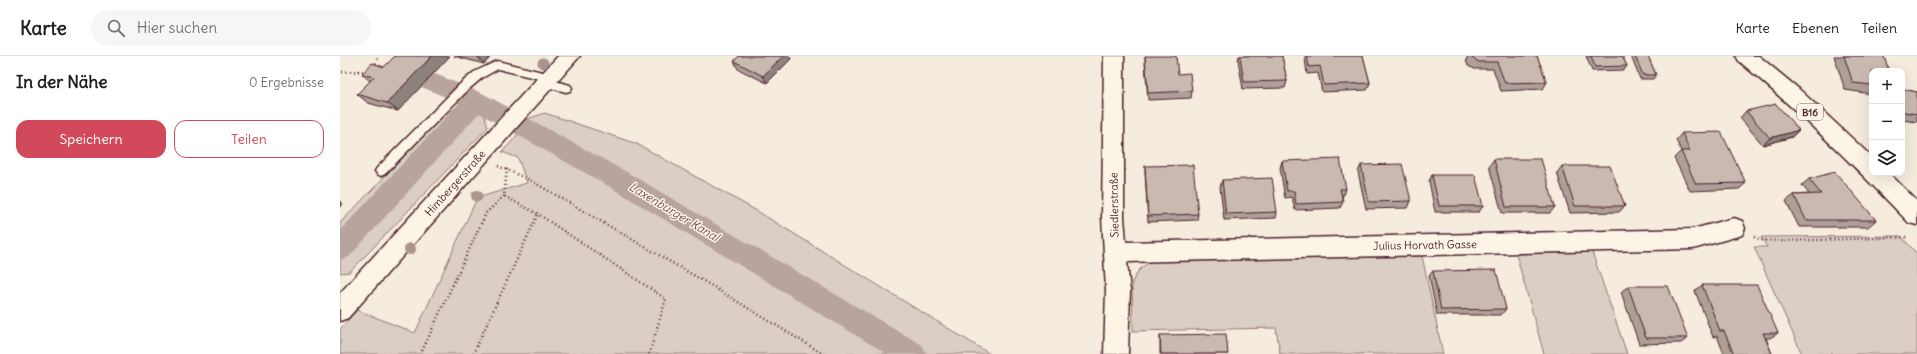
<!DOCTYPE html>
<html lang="de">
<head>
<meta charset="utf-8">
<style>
  body { margin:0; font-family:Delius,sans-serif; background:#f6f6f6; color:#202124 }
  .controls { position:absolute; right:12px; top:12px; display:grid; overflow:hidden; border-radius:8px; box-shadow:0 4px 16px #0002 }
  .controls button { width:36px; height:36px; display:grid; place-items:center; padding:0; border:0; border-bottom:1px solid #e0e0e0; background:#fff; color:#202124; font:20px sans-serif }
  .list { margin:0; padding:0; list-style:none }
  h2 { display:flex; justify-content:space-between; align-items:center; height:52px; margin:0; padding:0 16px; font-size:17px }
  h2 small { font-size:13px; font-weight:400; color:#757577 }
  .actions { display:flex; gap:8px; padding:12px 16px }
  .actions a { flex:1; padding:9px 0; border:1px solid #d1495b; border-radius:12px; text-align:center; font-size:14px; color:#d1495b }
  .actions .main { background:#d1495b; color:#fff }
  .icon { flex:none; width:22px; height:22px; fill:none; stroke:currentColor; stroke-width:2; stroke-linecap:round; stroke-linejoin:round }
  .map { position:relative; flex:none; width:1577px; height:298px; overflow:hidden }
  header { display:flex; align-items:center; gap:24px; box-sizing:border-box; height:56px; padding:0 20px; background:#fff; border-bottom:1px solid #e0e0e0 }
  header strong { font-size:19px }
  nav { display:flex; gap:22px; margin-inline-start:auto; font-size:14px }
  .search { width:280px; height:36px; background:#f6f6f6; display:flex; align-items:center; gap:10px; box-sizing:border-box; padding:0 14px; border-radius:22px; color:#757577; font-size:15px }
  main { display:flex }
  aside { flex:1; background:#fff }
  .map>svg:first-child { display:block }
</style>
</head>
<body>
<header>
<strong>Karte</strong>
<div class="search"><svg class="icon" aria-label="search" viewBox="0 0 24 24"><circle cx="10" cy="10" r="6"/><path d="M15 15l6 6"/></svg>Hier suchen</div>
<nav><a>Karte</a><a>Ebenen</a><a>Teilen</a></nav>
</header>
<main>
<aside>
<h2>In der Nähe<small>0 Ergebnisse</small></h2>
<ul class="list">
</ul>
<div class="actions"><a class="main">Speichern</a><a>Teilen</a></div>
</aside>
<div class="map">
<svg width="1577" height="298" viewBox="0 0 1577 298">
  <rect width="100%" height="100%" fill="#f5ecde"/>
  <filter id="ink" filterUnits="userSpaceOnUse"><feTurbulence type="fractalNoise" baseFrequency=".025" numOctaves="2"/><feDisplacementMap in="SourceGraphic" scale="8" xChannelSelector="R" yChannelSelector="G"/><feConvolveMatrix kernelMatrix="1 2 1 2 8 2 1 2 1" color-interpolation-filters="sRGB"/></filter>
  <g filter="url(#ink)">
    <g fill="#dbcec4" stroke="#927678">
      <polygon points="124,49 143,54 148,71 10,216 0,217 0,167 107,56"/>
      <polygon points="205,57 297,88 417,155 650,298 0,298 0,273 17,254 75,277 137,142 187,127 178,102 162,96 175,82 187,63"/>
      <polygon points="1561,180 1577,198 1577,298 1462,298 1414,191 1427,191 1421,181"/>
      <polygon points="1252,196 1287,298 1204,298 1176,198"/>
      <polygon points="1082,200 1103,298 940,298 936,272 793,275 792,226 799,214 810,205"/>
    </g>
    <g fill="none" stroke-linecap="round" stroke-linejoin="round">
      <polygon fill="#b8a39e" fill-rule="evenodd" points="90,16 144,38 290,118 582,289 586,298 547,298 272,132 139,57 9,201 0,204 0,175 119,47 82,31 79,25 82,19"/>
      <g stroke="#4a1f2b" stroke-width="3">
        <polygon id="lane" points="157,5 215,19 216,22 215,25 230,29 232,32 230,35 226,36 203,30 202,27 203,24 158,13 142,22 128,34 45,118 41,120 37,118 35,115 37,112 120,28 134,16"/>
      </g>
      <g stroke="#4a1f2b" stroke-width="3">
        <g id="street">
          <polygon points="218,0 240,0 8,262 0,265 0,237"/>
          <polygon points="764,0 784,0 784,161 786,186 1353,173 1394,162 1402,165 1405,172 1402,179 1353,193 787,206 790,235 788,298 764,298 766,235 762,161"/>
        </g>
      </g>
      <g stroke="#4a1f2b" stroke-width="3">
        <path id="primary" d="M 1396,0 L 1419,0 L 1459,33 L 1532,101 L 1532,117 L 1549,117 L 1577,145 L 1577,169 L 1569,167 C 1515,110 1459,56 1399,5 Z"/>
      </g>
      <g stroke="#4a1f2b" stroke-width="2.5" stroke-dasharray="1 3" stroke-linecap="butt">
        <polyline points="34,11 39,0"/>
        <polyline points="2,16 27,15"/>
        <polyline points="158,110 190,124 372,230 483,298"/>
        <polyline points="167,113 164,140 198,158 326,243 309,298"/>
        <polyline points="1414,181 1421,184 1442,185 1569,181"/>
        <polyline points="82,295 146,157 164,140"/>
        <polyline points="133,298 198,158"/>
      </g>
      <use href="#lane" fill="#fcf5e5" fill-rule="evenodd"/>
      <use href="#street" fill="#fcf5e5" fill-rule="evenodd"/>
      <use href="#primary" fill="#fcf5e5" fill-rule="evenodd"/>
    </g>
    <g fill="#ab9390">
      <circle cx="203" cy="7" r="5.5"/>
      <circle cx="137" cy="140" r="6"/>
      <circle cx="70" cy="193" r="6"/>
    </g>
    <g fill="#ae9f98" stroke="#4a1f2b">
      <polygon points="114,0 151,0 144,8"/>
      <polygon points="399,0 449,0 451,3 427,27 398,13 394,5"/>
      <polygon points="805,0 838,18 852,35 851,42 808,44 805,7"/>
      <polygon points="899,0 942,0 947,25 945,32 903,33 898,4"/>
      <polygon points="965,0 1023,0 1030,27 1027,34 982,36 978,17 967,18 965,3"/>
      <polygon points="1128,0 1197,0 1207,26 1203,33 1161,35 1153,13 1135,13 1128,10 1126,4"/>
      <polygon points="1246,0 1282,0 1287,10 1284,14 1252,15"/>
      <polygon points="1291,0 1308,0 1316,19 1313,23 1300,23"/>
      <polygon points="1494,0 1544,0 1532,15 1532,38 1505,34"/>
      <polygon points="44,11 58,55 28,47 17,38 30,25 22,18"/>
      <polygon points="1562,33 1577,36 1577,66 1562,64"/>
      <polygon points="1406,55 1459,74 1452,81 1423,89 1400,62"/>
      <polygon points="1342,77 1406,127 1399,133 1350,135 1334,102 1341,95 1336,84"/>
      <polygon points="1154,103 1215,151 1210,157 1162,157 1149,110"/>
      <polygon points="942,105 1006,133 1004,139 1002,139 1003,146 1000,152 955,154 952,141 945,142 940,112"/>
      <polygon points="1021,109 1071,145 1068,152 1026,153 1018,116"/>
      <polygon points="805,110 858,158 857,164 808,166 805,117"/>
      <polygon points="1222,110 1285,150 1279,156 1230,157 1217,117"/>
      <polygon points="1092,119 1143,150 1139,156 1095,156 1089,125"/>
      <polygon points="1469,123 1536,164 1528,171 1459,171 1446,145 1454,139 1469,138 1462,129"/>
      <polygon points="882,124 937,156 936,162 884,164 880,131"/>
      <polygon points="1093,215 1166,253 1161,259 1097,259 1089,220"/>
      <polygon points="1362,229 1438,277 1430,282 1426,282 1432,298 1384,298 1377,280 1373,281 1355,235"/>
      <polygon points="1288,230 1348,282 1341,287 1299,288 1281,236"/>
      <polygon points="820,279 888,298 820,298"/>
    </g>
    <g fill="#8d827c" stroke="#4a1f2b">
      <polygon points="92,0 110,0 58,55 47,47"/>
      <polygon points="137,0 151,0 144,8"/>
      <polygon points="443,0 449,0 451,3 427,27 423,20"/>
      <polygon points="1459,74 1452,81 1423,89 1430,82"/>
      <polygon points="0,145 3,148 0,151"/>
    </g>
    <g fill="#cab9b1" stroke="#4a1f2b">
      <polygon points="55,0 92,0 47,47 17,38 34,21 22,18 32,7 44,11"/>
      <polygon points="399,0 443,0 423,20 394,5"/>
      <polygon points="805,0 836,0 838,18 850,17 852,35 808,37"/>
      <polygon points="900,0 942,0 947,25 904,26"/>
      <polygon points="967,0 1023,0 1030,27 984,29 980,10 969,11"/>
      <polygon points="1131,0 1197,0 1207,26 1165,27 1157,6 1139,6 1132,2"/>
      <polygon points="1251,0 1282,0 1287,10 1255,11"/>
      <polygon points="1295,0 1308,0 1316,19 1303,19"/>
      <polygon points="1504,0 1544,0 1549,15 1532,15 1532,29 1513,27"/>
      <polygon points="1562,33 1577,36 1577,58 1564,56 1562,50"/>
      <polygon points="1436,48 1459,74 1430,82 1406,55"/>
      <polygon points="1381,76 1406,127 1356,128 1341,95 1350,95 1342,77"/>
      <polygon points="1000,103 1006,133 1000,133 1003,146 956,148 954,135 947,135 942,105"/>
      <polygon points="1154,103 1201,103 1215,151 1166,151"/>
      <polygon points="1062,108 1071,145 1029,146 1021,109"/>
      <polygon points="853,109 858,158 808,160 805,110"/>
      <polygon points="1222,110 1270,110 1285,150 1235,150"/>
      <polygon points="1495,116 1536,164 1466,164 1454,139 1481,138 1469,123"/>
      <polygon points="1092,119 1135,119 1143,150 1099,150"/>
      <polygon points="932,122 937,156 886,158 882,124"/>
      <polygon points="1156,214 1166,253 1101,254 1093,215"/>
      <polygon points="1362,229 1417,229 1438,277 1423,277 1432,298 1394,298 1384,275 1380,275"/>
      <polygon points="1288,230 1328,230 1348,282 1306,282"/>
      <polygon points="886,278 888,298 821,298 820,279"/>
    </g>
  </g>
  <g text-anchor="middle" stroke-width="3" stroke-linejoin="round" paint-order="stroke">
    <rect fill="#fcf5e5" stroke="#7f5f63" stroke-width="1" x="1457" y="48" width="26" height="16" rx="3"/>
    <g font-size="10" font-weight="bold" fill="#4a1f2b">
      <text x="1470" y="60">B16</text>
    </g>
    <g font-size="11" fill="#4a1f2b" stroke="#fcf5e5">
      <text transform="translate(115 127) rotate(-48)" y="4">Himbergerstraße</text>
      <text transform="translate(774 149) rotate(-91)" y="4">Siedlerstraße</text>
      <text transform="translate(1085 189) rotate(-1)" y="4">Julius Horvath Gasse</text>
    </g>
    <g font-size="12" font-style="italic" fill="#704d53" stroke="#fcf5e5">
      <text transform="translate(334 156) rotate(31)" y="4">Laxenburger Kanal</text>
    </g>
  </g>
</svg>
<div class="controls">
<button>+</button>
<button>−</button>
<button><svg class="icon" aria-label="layers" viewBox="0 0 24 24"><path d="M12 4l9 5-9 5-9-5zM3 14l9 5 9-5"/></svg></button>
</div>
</div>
</main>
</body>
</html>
